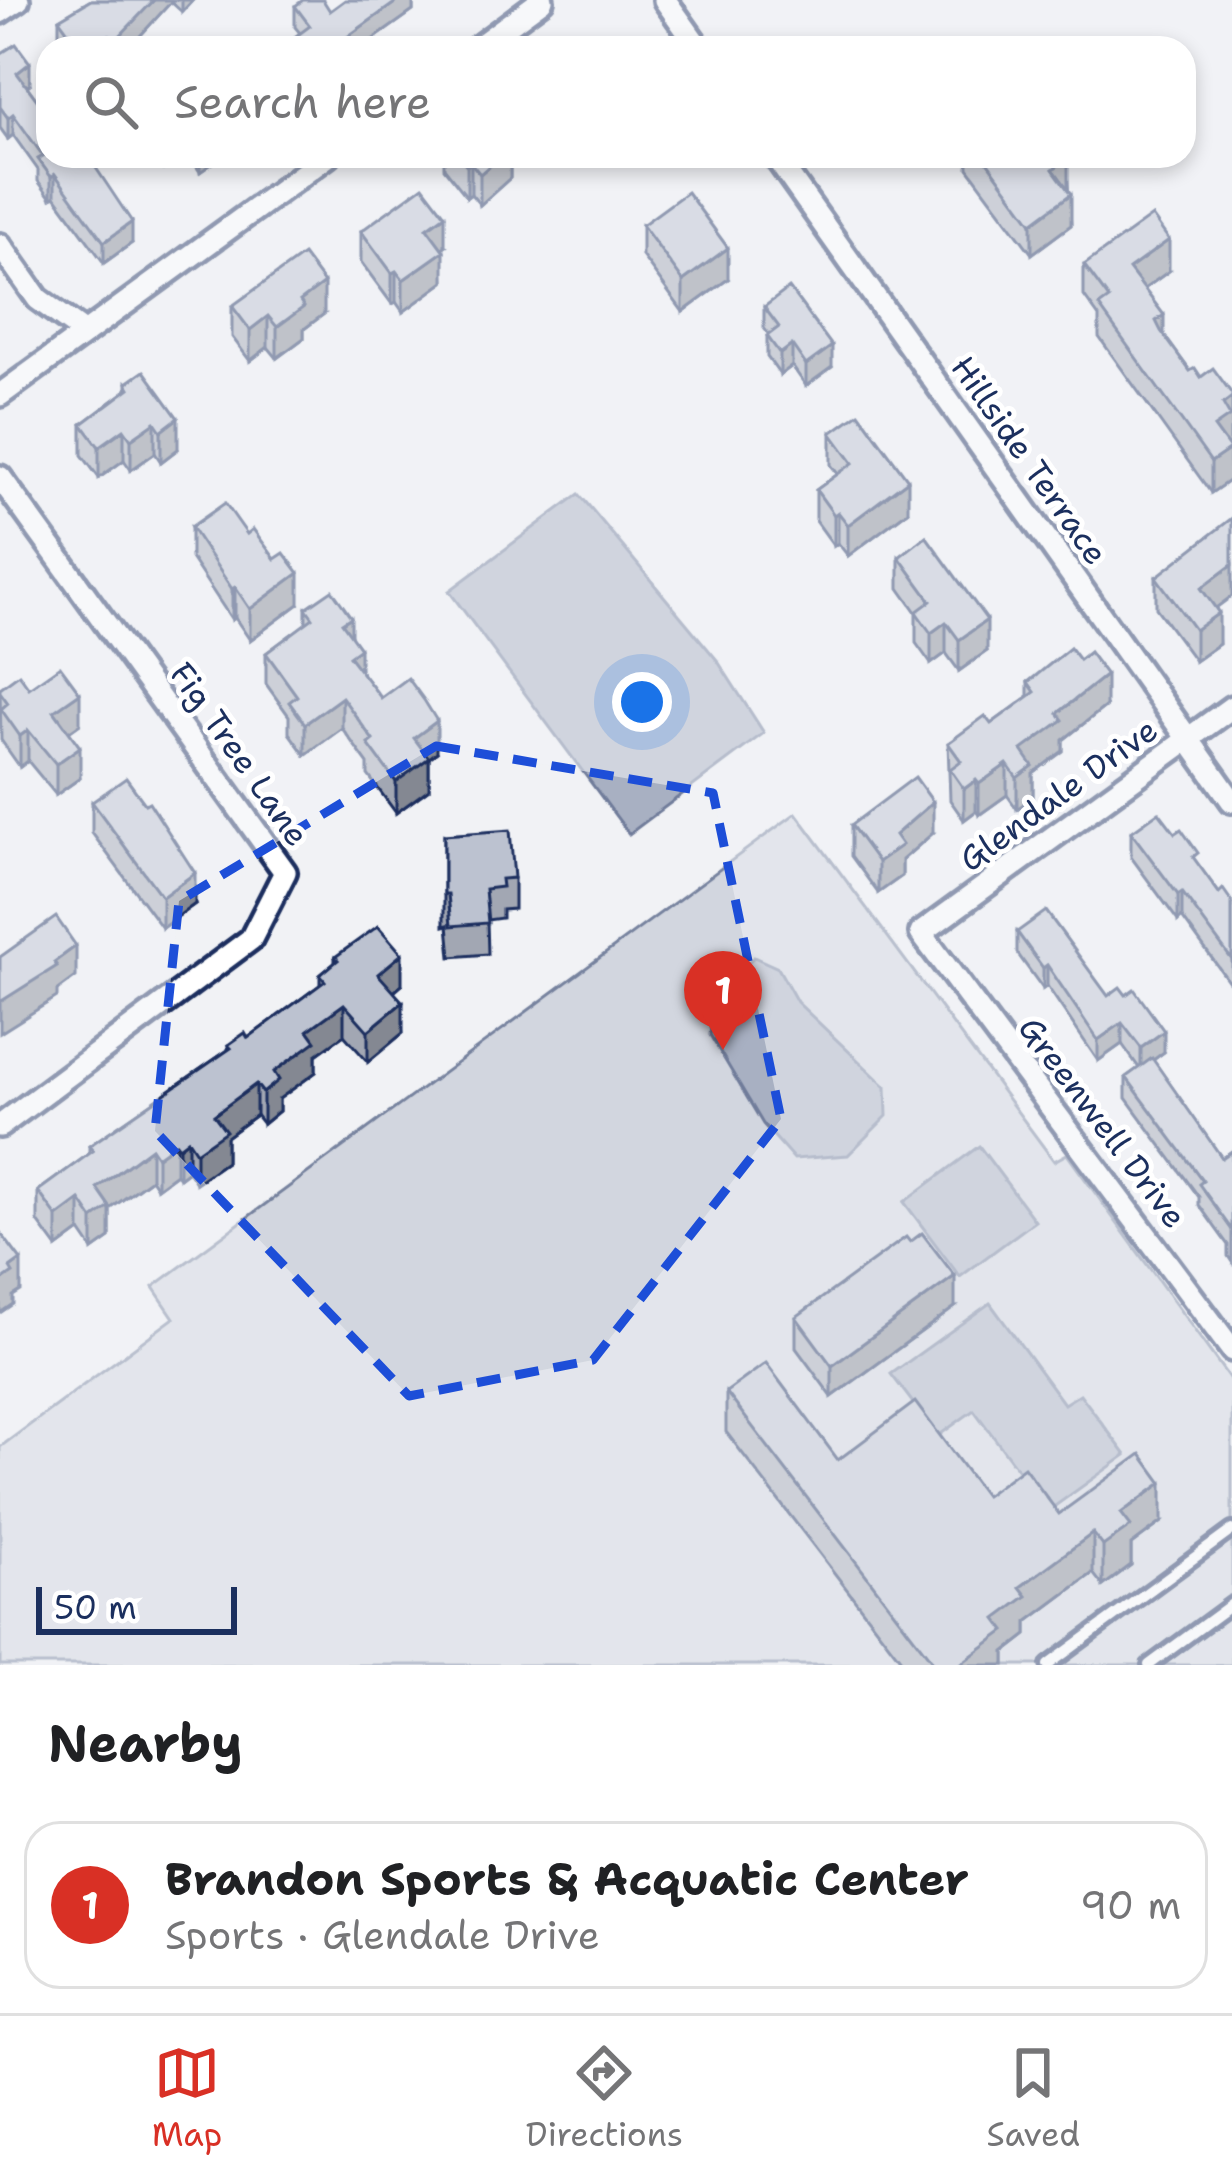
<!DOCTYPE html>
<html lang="en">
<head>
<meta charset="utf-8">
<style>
  body { margin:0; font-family:"Shantell Sans",sans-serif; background:#f6f6f6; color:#202124 }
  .scale { position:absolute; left:36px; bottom:30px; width:201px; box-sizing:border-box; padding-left:12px; border:6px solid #1b2f5e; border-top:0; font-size:33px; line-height:42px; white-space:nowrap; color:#1b2f5e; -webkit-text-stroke:9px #fff; paint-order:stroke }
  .you { position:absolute; left:642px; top:702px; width:42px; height:42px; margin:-30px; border:9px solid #fff; border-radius:50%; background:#1a73e8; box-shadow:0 0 0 18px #1a73e833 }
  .badge { display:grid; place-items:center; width:78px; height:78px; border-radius:50%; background:#d93025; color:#fff; font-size:39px; font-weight:700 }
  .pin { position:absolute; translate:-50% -99px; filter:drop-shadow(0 3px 6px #0008) }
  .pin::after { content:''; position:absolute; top:63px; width:42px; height:36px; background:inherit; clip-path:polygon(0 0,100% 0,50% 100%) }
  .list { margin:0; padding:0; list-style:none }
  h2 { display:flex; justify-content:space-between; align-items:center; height:156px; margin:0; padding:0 48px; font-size:51px }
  h2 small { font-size:39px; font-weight:400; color:#757577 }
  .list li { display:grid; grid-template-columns:78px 1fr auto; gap:36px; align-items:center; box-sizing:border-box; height:168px; margin:0 24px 24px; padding:0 24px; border:3px solid #e0e0e0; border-radius:36px }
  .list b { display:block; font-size:45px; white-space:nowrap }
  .list p { margin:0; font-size:39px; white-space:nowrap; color:#757577 }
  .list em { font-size:39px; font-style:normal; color:#757577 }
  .icon { flex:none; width:66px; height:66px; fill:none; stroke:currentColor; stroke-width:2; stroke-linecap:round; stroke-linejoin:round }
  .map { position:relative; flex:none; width:1232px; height:1665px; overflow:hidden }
  .search { position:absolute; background:#fff; box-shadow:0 6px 18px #0003; left:36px; right:36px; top:36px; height:132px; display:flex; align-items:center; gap:30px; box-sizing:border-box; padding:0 42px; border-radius:36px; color:#757577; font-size:45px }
  .sheet { height:348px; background:#fff }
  nav { display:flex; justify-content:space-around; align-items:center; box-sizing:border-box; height:168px; border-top:3px solid #e0e0e0; background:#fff; font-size:33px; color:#757577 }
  nav a { display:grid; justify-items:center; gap:6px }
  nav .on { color:#d93025 }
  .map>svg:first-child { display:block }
</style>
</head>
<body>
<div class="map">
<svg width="1232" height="1665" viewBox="0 0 1232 1665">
  <rect width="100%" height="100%" fill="#f1f2f5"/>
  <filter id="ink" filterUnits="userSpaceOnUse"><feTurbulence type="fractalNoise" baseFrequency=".00833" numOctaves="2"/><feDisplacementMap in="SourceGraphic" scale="24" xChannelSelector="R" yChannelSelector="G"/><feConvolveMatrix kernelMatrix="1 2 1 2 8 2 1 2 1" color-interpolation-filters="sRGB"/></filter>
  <g filter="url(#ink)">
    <polygon fill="#d2d6df" stroke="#76829e" stroke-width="3" points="796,813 1054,1161 1067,1154 1232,1382 1232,1665 0,1665 0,1447 174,1318 153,1287"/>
    <g fill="#a8b0c2" stroke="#707c9a" stroke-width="3">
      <polygon points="579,494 717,660 764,733 629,834 449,591"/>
      <polygon points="754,957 778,968 797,1002 886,1087 887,1116 848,1155 794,1159 763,1124 710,1035 716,989"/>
      <polygon points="979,1146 1035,1221 960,1277 904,1202"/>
      <polygon points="990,1303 1064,1404 1080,1394 1126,1455 1048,1511 974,1410 938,1436 891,1374"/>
    </g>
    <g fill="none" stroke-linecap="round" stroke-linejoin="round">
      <g stroke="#1b2f5e" stroke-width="20">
        <g id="lane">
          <polyline points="1048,1665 1232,1530"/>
          <polyline points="1149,1665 1232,1604"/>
        </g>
      </g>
      <g stroke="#1b2f5e" stroke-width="30">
        <g id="street">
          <polyline points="665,0 699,48"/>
          <polyline points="0,12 18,0"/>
          <polyline points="477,48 542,0"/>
          <polyline points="775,156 1232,801"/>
          <polyline points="0,245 38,299 85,333"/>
          <polyline points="0,395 328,156"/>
          <polyline points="0,477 285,872 251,939 0,1126"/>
          <polyline points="1232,707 921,933 1232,1350"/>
        </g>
      </g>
      <use href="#lane" stroke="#fff" stroke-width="10"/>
      <use href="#street" stroke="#fff" stroke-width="21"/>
    </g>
    <g fill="#a2a7b3" stroke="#1b2f5e" stroke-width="3">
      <polygon points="91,0 193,0 182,12 171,2 129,48 65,48 59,40 59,19"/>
      <polygon points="413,0 413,11 361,48 280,48 300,33 295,27 295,6 330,11"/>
      <polygon points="0,54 30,84 27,86 132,243 104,263 55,196 51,198 38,181 38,170 13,135 8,139 0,128"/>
      <polygon points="154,156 181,156 164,169"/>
      <polygon points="183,156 223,156 200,172 190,157 186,160"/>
      <polygon points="444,156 519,156 510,163 510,178 480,205 471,194 467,197 444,168"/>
      <polygon points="968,156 1066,156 1071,225 1032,254 968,168"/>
      <polygon points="642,225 728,279 683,312 642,256"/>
      <polygon points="361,231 445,246 442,248 444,282 403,312 396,302 392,304 361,262"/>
      <polygon points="1084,265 1169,271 1144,289 1164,336 1190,371 1232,394 1232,428 1230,430 1228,447 1230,480 1211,493 1099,337 1099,317 1084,296"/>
      <polygon points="232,306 324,314 304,329 304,338 277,358 268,347 250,361 232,337"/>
      <polygon points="764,307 832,367 806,386 792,366 780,375 767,357 767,336 769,335 764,328"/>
      <polygon points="127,383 178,449 161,462 155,453 131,470 124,460 99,478 82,455 82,424 127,390"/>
      <polygon points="831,433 908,511 848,556 838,543 834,546 816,521 816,490 838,474 831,465"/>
      <polygon points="191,527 299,604 250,640 235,618 232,620 191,558"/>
      <polygon points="899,557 987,651 959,671 946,653 931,664 916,643 916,612 899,588"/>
      <polygon points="1156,577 1216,608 1219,644 1195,661 1156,608"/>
      <polygon points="306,608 351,635 360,671 381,698 437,752 429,758 429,789 396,813 368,775 368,764 342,728 305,755 289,733 289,716 266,684 266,653 306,624"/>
      <polygon points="1028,682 1106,706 1063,740 1063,751 1033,773 1033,797 1017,809 1007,795 979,815 976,811 964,820 950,800 948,743 991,724 1028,697"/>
      <polygon points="0,688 29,688 80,724 69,732 80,778 56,795 28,761 20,767 1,740"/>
      <polygon points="92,802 195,904 162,928 92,833"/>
      <polygon points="851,825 933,833 902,860 902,876 878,893 851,856"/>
      <polygon points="1131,832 1198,865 1219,893 1232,902 1232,986 1182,917 1178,921 1131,857"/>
      <polygon points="444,835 514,878 514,909 502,910 502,918 487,920 488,954 451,957 448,925 444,926"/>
      <polygon points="1017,932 1164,1052 1153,1060 1222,1158 1232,1151 1232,1262 1228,1256 1228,1245 1199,1205 1199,1197 1126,1098 1126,1077 1139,1068 1122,1044 1098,1061 1047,986 1043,989 1017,953"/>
      <polygon points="335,957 402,985 394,992 403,1033 368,1062 344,1035 316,1055 316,1072 279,1099 279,1111 263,1124 256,1115 226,1137 226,1162 196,1183 188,1171 179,1178 176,1174 157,1188 151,1179 110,1209 110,1238 93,1250 80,1231 57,1248 38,1222 38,1191 89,1154 89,1146 228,1050 228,1045 248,1038 320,985 320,975 335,963"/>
      <polygon points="955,1307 832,1397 796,1348 796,1317"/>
      <polygon points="726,1392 838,1460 1059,1514 1162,1522 1131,1545 1131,1565 1103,1586 1093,1573 1027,1622 1027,1635 1005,1652 1005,1665 905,1665 726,1432"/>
    </g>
    <g fill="#848892" stroke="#1b2f5e" stroke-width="3">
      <polygon points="154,0 171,0 171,2 129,48 114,48 114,42"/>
      <polygon points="182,0 193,0 182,12"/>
      <polygon points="399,0 413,0 413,11 361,48 339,48 347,37"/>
      <polygon points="109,35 109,48 90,48"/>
      <polygon points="30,63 30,84 17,94 17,73"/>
      <polygon points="13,114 13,135 8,139 8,118"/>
      <polygon points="164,156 181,156 164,169"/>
      <polygon points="200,156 223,156 200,172"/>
      <polygon points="501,156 519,156 510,163 510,178 480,205 480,174"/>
      <polygon points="1068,158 1068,189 1053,169"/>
      <polygon points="471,163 471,194 467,197 467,166"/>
      <polygon points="55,174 55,196 51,198 51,177"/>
      <polygon points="1071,194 1071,225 1032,254 1032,223"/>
      <polygon points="445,215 445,246 427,259 427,228"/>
      <polygon points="132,222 132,243 104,263 104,242"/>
      <polygon points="1169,240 1169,271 1129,300 1129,269"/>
      <polygon points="728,248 728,279 683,312 683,281"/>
      <polygon points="444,251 444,282 403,312 403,280"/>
      <polygon points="396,271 396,302 392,304 392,273"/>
      <polygon points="324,283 324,314 304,329 304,338 277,358 277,327 300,301"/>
      <polygon points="1164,315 1164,346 1156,321"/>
      <polygon points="268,316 268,347 250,361 250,330"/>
      <polygon points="792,345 792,366 780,375 780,354"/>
      <polygon points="832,346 832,367 806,386 806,365"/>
      <polygon points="1232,397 1232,428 1230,430 1230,447 1214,458 1214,427 1223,404"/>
      <polygon points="178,418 178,449 161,462 161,431"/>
      <polygon points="155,422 155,453 131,470 131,439"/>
      <polygon points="124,429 124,460 99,478 99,447"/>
      <polygon points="1230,449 1230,480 1211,493 1211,462"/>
      <polygon points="908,480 908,511 848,556 848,525"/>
      <polygon points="838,512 838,543 834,546 834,515"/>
      <polygon points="1232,565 1232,596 1201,619 1201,588"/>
      <polygon points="299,573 299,604 250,640 250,609"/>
      <polygon points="235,587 235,618 232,620 232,589"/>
      <polygon points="1219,613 1219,644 1195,661 1195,630"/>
      <polygon points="351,617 351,648 342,623"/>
      <polygon points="987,620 987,651 959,671 959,640"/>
      <polygon points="946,622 946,653 931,664 931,633"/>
      <polygon points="360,648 360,679 349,656"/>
      <polygon points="1106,675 1106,706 1063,740 1063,751 1033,773 1033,797 1017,809 1017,778 1022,750 1058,713"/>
      <polygon points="80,693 80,724 54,742 54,711"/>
      <polygon points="342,697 342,728 305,755 305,724"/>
      <polygon points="437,721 437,752 429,758 429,789 396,813 396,782 414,738"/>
      <polygon points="28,730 28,761 20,767 20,736"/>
      <polygon points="80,747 80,778 56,795 56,764"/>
      <polygon points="1007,764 1007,795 979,815 979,784"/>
      <polygon points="976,780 976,811 964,820 964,789"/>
      <polygon points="933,802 933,833 902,860 902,876 878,893 878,862 895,835"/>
      <polygon points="195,873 195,904 162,928 162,897"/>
      <polygon points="1182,892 1182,917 1178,921 1178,895"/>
      <polygon points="76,946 76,977 57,991 57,997 0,1033 0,1002"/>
      <polygon points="402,954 402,985 378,1005 378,974"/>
      <polygon points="1047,965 1047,986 1043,989 1043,968"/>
      <polygon points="403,1002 403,1033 368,1062 368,1031"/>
      <polygon points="344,1004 344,1035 316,1055 316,1072 279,1099 279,1111 263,1124 263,1093 274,1072 308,1030"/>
      <polygon points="1122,1023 1122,1044 1098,1061 1098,1040"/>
      <polygon points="1164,1031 1164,1052 1141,1069 1141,1048"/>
      <polygon points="256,1084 256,1115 226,1137 226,1162 196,1183 196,1152 214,1115"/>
      <polygon points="188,1140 188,1171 179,1178 179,1147"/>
      <polygon points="176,1143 176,1174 157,1188 157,1157"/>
      <polygon points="151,1148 151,1179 110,1209 110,1238 93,1250 93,1219 97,1188"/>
      <polygon points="80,1200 80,1231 57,1248 57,1217"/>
      <polygon points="21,1260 21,1291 13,1296 13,1304 0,1313 0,1282 10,1268"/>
      <polygon points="955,1276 955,1307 832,1397 832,1366"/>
      <polygon points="1162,1483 1162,1522 1131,1545 1131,1565 1103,1586 1103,1546 1121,1513"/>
      <polygon points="1093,1533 1093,1573 1027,1622 1027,1635 1005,1652 1005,1665 959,1665 1020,1587"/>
    </g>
    <g fill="#bcc2d0" stroke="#1b2f5e" stroke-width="3">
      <polygon points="91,0 154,0 114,42 109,35 90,48 80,48 59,19"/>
      <polygon points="303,0 323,0 330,11 345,0 399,0 347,37 350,41 339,48 280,48 310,26 295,6"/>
      <polygon points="16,44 30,63 17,73 46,112 48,112 48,156 88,156 132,222 104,242 55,174 51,177 38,159 43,156 13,114 8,118 0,107 0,54"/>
      <polygon points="459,156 501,156 480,174 471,163 467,166"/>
      <polygon points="983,156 1066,156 1068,158 1053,169 1071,194 1032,223"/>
      <polygon points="423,186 445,215 427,228 444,251 403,280 396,271 392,273 361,231"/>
      <polygon points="687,192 728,248 683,281 642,225"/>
      <polygon points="1152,216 1169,240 1129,269 1164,315 1156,321 1161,331 1190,371 1195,368 1201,377 1213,368 1232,394 1232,397 1223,404 1230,416 1214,427 1230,449 1211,462 1099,306 1109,299 1084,265"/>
      <polygon points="303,255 324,283 300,301 304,307 277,327 268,316 250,330 232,306"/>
      <polygon points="789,288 832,346 806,365 792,345 780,354 767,336 779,327 764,307"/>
      <polygon points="144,371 178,418 161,431 155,422 131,439 124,429 99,447 82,424 130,388 127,383"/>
      <polygon points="859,413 908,480 848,525 838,512 834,515 816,490 853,463 831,433"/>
      <polygon points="225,503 247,534 253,529 275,559 284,553 299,573 250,609 235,587 232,589 191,527"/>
      <polygon points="1232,518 1232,565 1201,588 1219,613 1195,630 1156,577"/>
      <polygon points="926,536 987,620 959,640 946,622 931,633 916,612 931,601 899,557"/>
      <polygon points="332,590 351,617 342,623 360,648 349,656 381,698 408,678 424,700 437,721 414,738 429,758 396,782 368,744 373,740 342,697 305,724 289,702 297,696 266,653 313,618 306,608"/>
      <polygon points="1070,648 1079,660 1089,652 1106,675 1058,713 1063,720 1022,750 1033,766 1017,778 1007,764 979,784 976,780 964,789 950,769 961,761 948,743 985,716 991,724 1035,692 1028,682"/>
      <polygon points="60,666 80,693 54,711 80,747 56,764 28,730 20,736 1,709 8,703 0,692 0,688 19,674 29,688"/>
      <polygon points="915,777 933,802 895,835 902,845 878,862 851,825"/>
      <polygon points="126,778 145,804 149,802 195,873 162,897 92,802"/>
      <polygon points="1159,812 1175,833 1181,829 1198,853 1193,857 1219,893 1223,889 1232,902 1232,960 1182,892 1178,895 1131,832"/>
      <polygon points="510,830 514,878 501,879 502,887 485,889 488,923 451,926 448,894 444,894 444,835"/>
      <polygon points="1046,911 1108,996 1120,987 1126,995 1134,989 1164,1031 1141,1048 1122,1023 1098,1040 1047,965 1043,968 1017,932"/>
      <polygon points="56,917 76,946 54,962 57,966 0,1002 0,957"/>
      <polygon points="378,926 402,954 378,974 403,1002 368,1031 344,1004 308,1030 316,1041 274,1072 279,1080 263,1093 256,1084 214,1115 226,1131 196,1152 188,1140 179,1147 176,1143 157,1157 151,1148 97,1188 110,1207 93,1219 80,1200 57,1217 38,1191 93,1151 89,1146 231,1048 228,1045 245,1033 248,1038 325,981 320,975 338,960 335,957"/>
      <polygon points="1152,1058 1222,1158 1232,1151 1232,1230 1199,1184 1203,1181 1126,1077"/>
      <polygon points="0,1232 21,1260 10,1268 13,1273 0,1282"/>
      <polygon points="922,1233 955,1276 832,1366 796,1317 906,1237 910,1242"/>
      <polygon points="766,1363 838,1460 915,1402 985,1496 1024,1467 1059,1514 1141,1454 1162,1483 1121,1513 1131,1526 1103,1546 1093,1533 1020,1587 1027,1596 996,1619 1005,1631 959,1665 935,1665 726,1392"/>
    </g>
  </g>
  <path d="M0 0H1232V1665H0ZM 436,746 L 713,793 L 781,1119 L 593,1360 L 409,1396 L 155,1131 L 179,901 Z" fill="#f1f2f5" fill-opacity=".55" fill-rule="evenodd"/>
  <path fill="none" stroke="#1d4ed8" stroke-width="9" stroke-dasharray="24 15" stroke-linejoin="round" d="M 436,746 L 713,793 L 781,1119 L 593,1360 L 409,1396 L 155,1131 L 179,901 Z"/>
  <g text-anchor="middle" stroke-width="10" stroke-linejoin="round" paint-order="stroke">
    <g font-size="33" fill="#1b2f5e" stroke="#fff">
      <text transform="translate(1030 460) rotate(55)" y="12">Hillside Terrace</text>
      <text transform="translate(240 754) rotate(55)" y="12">Fig Tree Lane</text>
      <text transform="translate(1058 794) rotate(-36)" y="12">Glendale Drive</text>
      <text transform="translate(1103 1122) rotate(53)" y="12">Greenwell Drive</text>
    </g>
  </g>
</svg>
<div class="scale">50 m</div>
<div class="you"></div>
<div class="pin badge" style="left:723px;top:1050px">1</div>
<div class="search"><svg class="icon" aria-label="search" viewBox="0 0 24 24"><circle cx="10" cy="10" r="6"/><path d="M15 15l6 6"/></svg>Search here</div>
</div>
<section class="sheet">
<h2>Nearby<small></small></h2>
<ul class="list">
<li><span class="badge">1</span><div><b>Brandon Sports &amp; Acquatic Center</b><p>Sports · Glendale Drive</p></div><em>90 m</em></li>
</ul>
</section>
<nav>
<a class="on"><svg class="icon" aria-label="map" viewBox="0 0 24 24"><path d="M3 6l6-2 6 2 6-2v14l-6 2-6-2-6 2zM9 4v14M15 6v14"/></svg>Map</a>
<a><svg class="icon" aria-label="directions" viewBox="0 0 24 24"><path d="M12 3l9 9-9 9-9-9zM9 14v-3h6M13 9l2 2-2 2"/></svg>Directions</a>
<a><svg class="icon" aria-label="saved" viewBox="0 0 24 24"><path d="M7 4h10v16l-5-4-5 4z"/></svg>Saved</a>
</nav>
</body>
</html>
